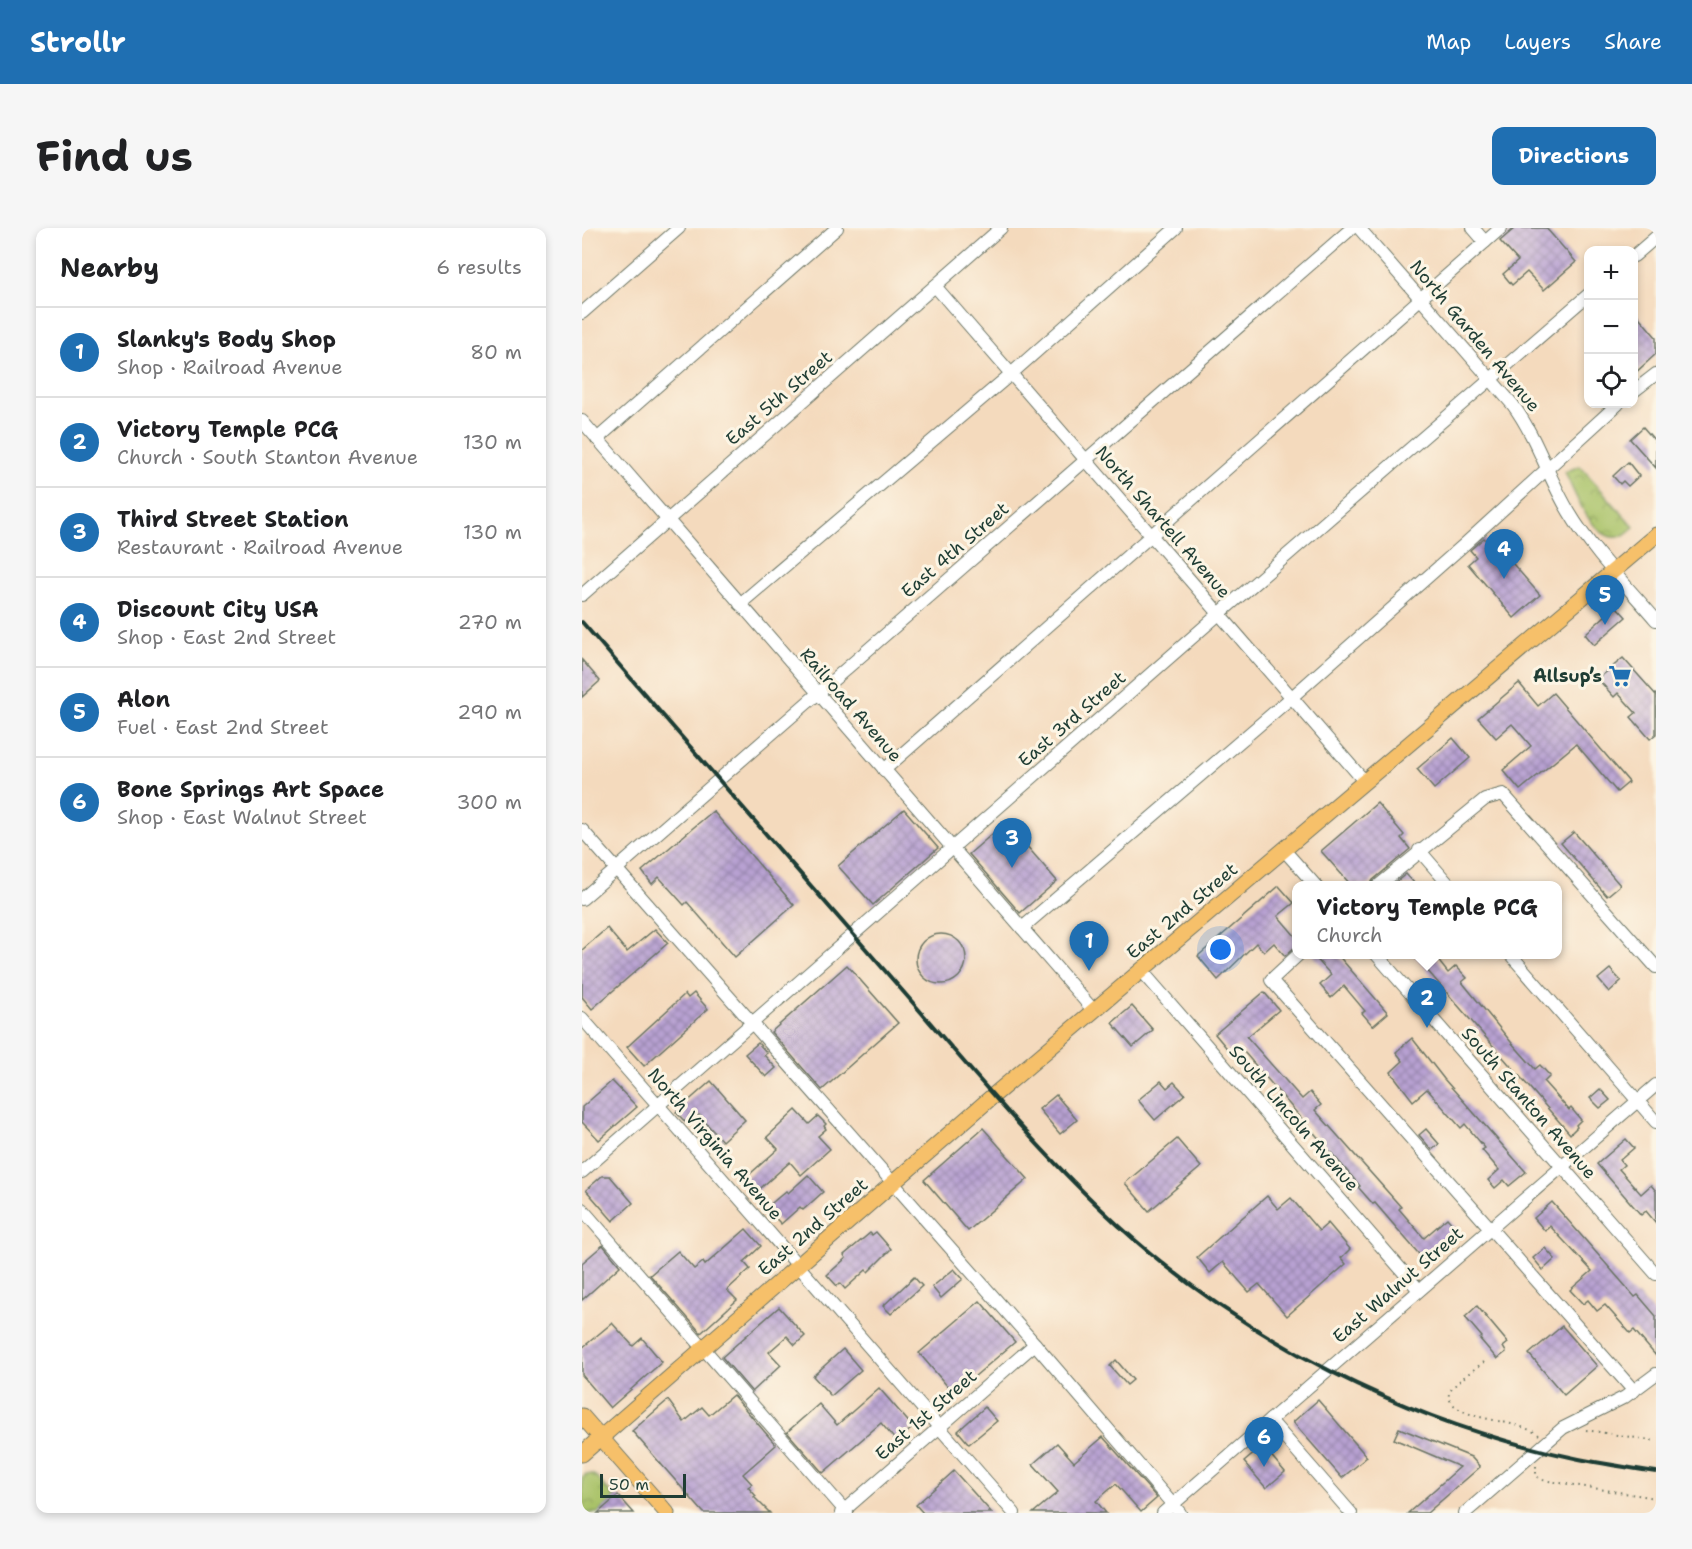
<!DOCTYPE html>
<html lang="en">
<head>
<meta charset="utf-8">
<style>
  body { margin:0; font-family:"Shantell Sans",sans-serif; background:#f6f6f6; color:#202124 }
  .controls { position:absolute; right:18px; top:18px; display:grid; overflow:hidden; border-radius:12px; box-shadow:0 3px 9px #0003 }
  .controls button { width:54px; height:54px; display:grid; place-items:center; padding:0; border:0; border-bottom:2px solid #e0e0e0; background:#fff; color:#202124; font:30px sans-serif }
  .scale { position:absolute; left:18px; bottom:15px; width:86px; box-sizing:border-box; padding-left:6px; border:3px solid #1f3d34; border-top:0; font-size:16px; line-height:21px; white-space:nowrap; color:#1f3d34; -webkit-text-stroke:4px #fcf5e5; paint-order:stroke }
  .you { position:absolute; left:639px; top:722px; width:21px; height:21px; margin:-15px; border:4px solid #fff; border-radius:50%; background:#1a73e8; box-shadow:0 0 0 9px #1a73e833 }
  .badge { display:grid; place-items:center; width:39px; height:39px; border-radius:50%; background:#1f6fb2; color:#fff; font-size:20px; font-weight:700 }
  .pin { position:absolute; translate:-50% -50px; filter:drop-shadow(0 2px 3px #0008) }
  .pin::after { content:''; position:absolute; top:32px; width:21px; height:18px; background:inherit; clip-path:polygon(0 0,100% 0,50% 100%) }
  .popup { position:absolute; left:710px; top:653px; width:270px; height:78px; box-sizing:border-box; display:grid; place-content:center; border-radius:12px; background:#fff; filter:drop-shadow(0 2px 4px #0005); font-size:20px; white-space:nowrap; color:#757577 }
  .popup b { font-size:22px; color:#202124 }
  .popup::after { content:''; position:absolute; left:50%; top:100%; margin-left:-12px; border:12px solid transparent; border-top-color:#fff }
  .list { margin:0; padding:0; list-style:none }
  h2 { display:flex; justify-content:space-between; align-items:center; height:78px; margin:0; padding:0 24px; font-size:26px }
  h2 small { font-size:20px; font-weight:400; color:#757577 }
  .list li { display:grid; grid-template-columns:39px 1fr auto; gap:18px; align-items:center; box-sizing:border-box; height:90px; padding:0 24px; border-top:2px solid #e0e0e0 }
  .list b { display:block; font-size:22px; white-space:nowrap }
  .list p { margin:0; font-size:20px; white-space:nowrap; color:#757577 }
  .list em { font-size:20px; font-style:normal; color:#757577 }
  .icon { flex:none; width:33px; height:33px; fill:none; stroke:currentColor; stroke-width:2; stroke-linecap:round; stroke-linejoin:round }
  .map { position:relative; flex:none; width:1074px; height:1285px; overflow:hidden; border-radius:12px }
  header { display:flex; align-items:center; gap:36px; box-sizing:border-box; height:84px; padding:0 30px; background:#1f6fb2; color:#fff }
  header strong { font-size:28px }
  nav { display:flex; gap:33px; margin-inline-start:auto; font-size:21px }
  .intro { display:flex; align-items:center; justify-content:space-between; box-sizing:border-box; height:144px; padding:0 36px }
  h1 { margin:0; font-size:42px }
  .button { padding:15px 27px; border-radius:12px; background:#1f6fb2; color:#fff; font-size:21px; font-weight:700 }
  main { display:flex; gap:36px; padding:0 36px }
  aside { flex:1; background:#fff; border-radius:12px; box-shadow:0 3px 9px #0003 }
  .map>svg:first-child { display:block }
</style>
</head>
<body>
<header>
<strong>Strollr</strong>
<nav><a>Map</a><a>Layers</a><a>Share</a></nav>
</header>
<div class="intro"><h1>Find us</h1><a class="button">Directions</a></div>
<main>
<aside>
<h2>Nearby<small>6 results</small></h2>
<ul class="list">
<li><span class="badge">1</span><div><b>Slanky's Body Shop</b><p>Shop · Railroad Avenue</p></div><em>80 m</em></li>
<li><span class="badge">2</span><div><b>Victory Temple PCG</b><p>Church · South Stanton Avenue</p></div><em>130 m</em></li>
<li><span class="badge">3</span><div><b>Third Street Station</b><p>Restaurant · Railroad Avenue</p></div><em>130 m</em></li>
<li><span class="badge">4</span><div><b>Discount City USA</b><p>Shop · East 2nd Street</p></div><em>270 m</em></li>
<li><span class="badge">5</span><div><b>Alon</b><p>Fuel · East 2nd Street</p></div><em>290 m</em></li>
<li><span class="badge">6</span><div><b>Bone Springs Art Space</b><p>Shop · East Walnut Street</p></div><em>300 m</em></li>
</ul>
</aside>
<div class="map">
<svg width="1074" height="1285" viewBox="0 0 1074 1285">
  <defs>
    <pattern id="park-crowns" width="20" height="18" patternUnits="userSpaceOnUse" patternTransform="scale(1.5)"><rect width="20" height="18" fill="#a9c268"/><path d="M2 6a3 3 0 1 1 6 0M12 15a3 3 0 1 1 6 0" fill="none" stroke="#899f56"/></pattern>
    <pattern id="building-cross-hatch" width="8" height="8" patternUnits="userSpaceOnUse" patternTransform="scale(1.5)"><rect width="8" height="8" fill="#b8a1d2"/><path d="M0 0l8 8M0 8l8-8" fill="none" stroke="#9584ab"/></pattern>
  </defs>
  <rect width="100%" height="100%" fill="#fcf5e5"/>
  <filter id="ink" filterUnits="userSpaceOnUse"><feTurbulence type="fractalNoise" baseFrequency=".0167" numOctaves="2"/><feDisplacementMap in="SourceGraphic" scale="12" xChannelSelector="R" yChannelSelector="G"/><feConvolveMatrix kernelMatrix="1 2 1 2 8 2 1 2 1" color-interpolation-filters="sRGB"/></filter>
  <filter id="wash" filterUnits="userSpaceOnUse"><feTurbulence type="fractalNoise" baseFrequency=".008" numOctaves="4" result="noise"/><feDisplacementMap in="SourceGraphic" scale="24" xChannelSelector="R" yChannelSelector="G"/><feGaussianBlur stdDeviation="1.35" result="paint"/><feColorMatrix in="noise" values="0 0 0 0 0 0 0 0 0 0 0 0 0 0 0 0 0 1.4 0 .05"/><feComposite in="paint" operator="in"/></filter>
  <g filter="url(#wash)">
    <rect width="100%" height="100%" fill="#f4dabd"/>
    <g fill="url(#park-crowns)" stroke="#64804e" stroke-width="1.5">
      <path d="M 998,238 L 1052,299 C 1048,302 1044,306 1040,308 C 1013,318 991,263 983,244 Z"/>
      <polygon points="4,1246 12,1247 33,1270 16,1285 0,1285 0,1249"/>
    </g>
    <g id="blocks">
      <g fill="url(#building-cross-hatch)">
        <polygon points="933,0 964,0 994,34 962,62 945,44 930,57 921,46 936,33 918,13"/>
        <polygon points="1052,83 1074,109 1074,126 1052,146"/>
        <polygon points="1061,199 1074,214 1074,240 1048,211"/>
        <polygon points="1046,234 1057,248 1046,258 1041,253 1038,256 1031,248"/>
        <polygon points="902,310 908,316 911,313 958,367 932,390 886,336 894,329 888,322"/>
        <polygon points="1034,378 1044,389 1012,417 1003,406"/>
        <polygon points="1041,430 1074,467 1074,506 1068,511 1049,489 1054,485 1036,465 1032,469 1016,451"/>
        <polygon points="0,432 18,453 0,469"/>
        <polygon points="937,455 956,478 971,465 1047,554 1035,564 994,516 938,562 921,542 949,518 930,496 914,510 896,490"/>
        <polygon points="871,510 888,530 852,561 835,541"/>
        <polygon points="795,575 822,607 819,610 828,621 791,652 788,657 769,657 739,623"/>
        <polygon points="322,581 356,620 291,677 256,638"/>
        <polygon points="131,583 212,677 153,729 105,674 102,677 77,649 70,656 60,643"/>
        <polygon points="424,594 475,653 438,685 387,626"/>
        <polygon points="992,604 1038,657 1025,668 979,615"/>
        <polygon points="824,646 834,657 810,657"/>
        <polygon points="697,658 712,675 696,688 714,709 714,718 703,728 692,715 682,724 674,715 636,752 616,728"/>
        <polygon points="25,700 45,724 73,701 86,715 10,781 0,769 0,722"/>
        <circle cx="359" cy="731" r="25"/>
        <polygon points="730,726 755,726 806,785 791,798 780,785 783,783 762,758 749,770 738,757 749,747"/>
        <polygon points="831,726 851,726 866,745 874,738 885,750 880,754 929,814 953,841 958,837 968,848 962,854 987,882 989,880 999,892 994,897 995,899 988,906"/>
        <polygon points="265,737 316,795 240,862 189,804"/>
        <polygon points="1028,741 1039,753 1027,764 1016,751"/>
        <polygon points="682,764 697,782 665,809 720,871 728,864 739,877 733,882 819,979 817,981 842,1010 865,990 876,1002 842,1032 793,975 791,976 776,959 778,958 656,817 648,824 633,806"/>
        <polygon points="112,765 126,781 62,838 45,819 103,766 106,770"/>
        <polygon points="550,778 571,802 551,819 530,795"/>
        <polygon points="830,810 862,851 944,944 927,958 922,952 913,960 906,952 917,942 900,922 903,920 883,896 879,900 845,861 831,873 809,844 821,833 814,824"/>
        <polygon points="176,815 185,825 182,827 194,840 184,849 163,826"/>
        <polygon points="30,853 55,879 17,912 0,894 0,879"/>
        <polygon points="129,853 163,892 140,913 117,887 106,897 94,884"/>
        <polygon points="579,853 585,860 592,854 603,866 573,892 556,872"/>
        <polygon points="1018,861 1028,872 1018,880 1008,870"/>
        <polygon points="474,867 495,892 478,906 457,881"/>
        <polygon points="214,882 227,896 236,888 244,896 242,898 244,901 236,908 248,921 219,947 208,934 172,966 160,953 196,921 185,909"/>
        <polygon points="401,900 446,951 386,1003 342,952"/>
        <polygon points="844,901 857,916 850,922 837,907"/>
        <polygon points="595,911 619,939 567,983 543,955"/>
        <polygon points="1044,911 1052,920 1038,932 1042,937 1037,941 1059,966 1069,957 1074,963 1074,995 1064,983 1059,987 1015,936"/>
        <polygon points="226,947 241,964 221,982 218,979 199,996 184,980 204,963 206,965"/>
        <polygon points="20,948 28,948 51,975 31,993 4,962"/>
        <polygon points="685,968 696,981 709,970 737,1003 746,995 768,1021 759,1030 764,1036 705,1088 677,1056 667,1064 641,1034 628,1045 615,1029"/>
        <polygon points="970,974 1053,1069 1056,1067 1074,1088 1074,1128 1052,1102 1048,1105 1023,1077 1015,1083 1006,1072 1001,1076 988,1062 1010,1043 968,998 963,1003 952,990"/>
        <polygon points="164,1001 179,1018 162,1034 168,1041 145,1062 155,1072 119,1105 68,1047 96,1023 112,1041 121,1034 123,1037"/>
        <polygon points="294,1004 309,1021 286,1044 284,1042 263,1061 258,1055 255,1058 245,1047 264,1030 262,1027 288,1005 290,1007"/>
        <polygon points="21,1017 38,1038 0,1072 0,1035"/>
        <polygon points="963,1020 973,1031 961,1042 951,1030"/>
        <polygon points="372,1041 381,1051 359,1070 350,1059"/>
        <polygon points="332,1049 340,1058 309,1086 301,1078"/>
        <polygon points="398,1073 433,1114 372,1166 337,1125"/>
        <polygon points="895,1078 926,1115 921,1119 924,1124 915,1131 898,1111 900,1109 883,1089"/>
        <polygon points="197,1079 223,1108 213,1117 205,1108 187,1124 199,1137 170,1164 140,1129"/>
        <polygon points="30,1095 51,1118 60,1110 80,1134 28,1180 0,1147 0,1120"/>
        <polygon points="980,1098 1015,1138 982,1167 947,1126"/>
        <polygon points="261,1121 279,1142 249,1168 231,1148"/>
        <polygon points="534,1132 551,1152 545,1157 528,1138"/>
        <polygon points="297,1160 331,1199 315,1214 299,1195 241,1245 205,1204 237,1176 255,1197"/>
        <polygon points="151,1167 194,1217 161,1246 170,1256 166,1259 174,1268 172,1269 188,1285 122,1285 50,1203 86,1172 102,1194 120,1179 127,1187"/>
        <polygon points="736,1172 785,1229 760,1250 711,1194"/>
        <polygon points="403,1179 415,1193 387,1216 376,1203"/>
        <polygon points="817,1200 889,1229 898,1239 845,1285 826,1285 878,1239 812,1211"/>
        <polygon points="521,1209 575,1270 559,1284 534,1256 514,1273 524,1285 451,1285 476,1264 451,1236 475,1215 492,1234"/>
        <polygon points="681,1218 703,1244 684,1260 662,1234"/>
        <polygon points="372,1243 410,1285 341,1285 334,1277"/>
        <polygon points="36,1267 52,1285 16,1285 33,1270"/>
      </g>
    </g>
  </g>
  <g filter="url(#ink)">
    <use href="#blocks" fill-opacity="0" stroke="#6a7464" stroke-width="1.5"/>
    <g fill="none" stroke-linecap="round" stroke-linejoin="round">
      <g stroke="#6a7464" stroke-width="14">
        <g id="minor">
          <path d="M 777,0 L 931,177 C 955,210 966,249 987,284 C 1010,323 1044,357 1074,392"/>
          <polyline points="891,0 903,14"/>
          <polyline points="1052,28 1074,9"/>
          <polyline points="353,58 783,554"/>
          <polyline points="0,85 97,0"/>
          <polyline points="1052,163 1074,146"/>
          <polyline points="0,193 512,783"/>
          <polyline points="15,211 255,0"/>
          <polyline points="0,367 419,0"/>
          <polyline points="158,376 429,146 594,0"/>
          <polyline points="302,542 919,0"/>
          <polyline points="0,602 453,1116 598,1285"/>
          <polyline points="702,622 734,658"/>
          <polyline points="837,622 868,658"/>
          <polyline points="796,658 903,571 921,566 1074,739"/>
          <polyline points="0,671 770,0"/>
          <polyline points="440,700 710,469 884,315 1036,176"/>
          <polyline points="717,726 689,752 1052,1163"/>
          <polyline points="794,726 1074,1046"/>
          <polyline points="928,726 1074,894"/>
          <polyline points="560,743 837,1062"/>
          <polyline points="0,790 432,1285"/>
          <polyline points="0,944 637,386 1006,67"/>
          <polyline points="0,981 265,1285"/>
          <polyline points="688,1192 769,1285"/>
          <polyline points="259,1285 453,1116"/>
          <polyline points="581,1285 1074,857"/>
          <polyline points="883,1285 981,1200 1043,1169 1074,1146"/>
        </g>
      </g>
      <g stroke="#6a7464" stroke-width="17">
        <g id="major">
          <polyline points="0,1188 85,1285"/>
          <polyline points="0,1226 412,867 1074,307"/>
        </g>
      </g>
      <g stroke="#6a7464" stroke-width="2" stroke-dasharray="1.5 4.5" stroke-linecap="butt">
        <path d="M 902,1134 C 893,1141 870,1156 867,1166 C 866,1170 869,1175 873,1178 C 893,1194 933,1191 957,1207"/>
        <polyline points="1004,1202 1074,1213"/>
        <polyline points="954,1238 954,1248 960,1252 1074,1270"/>
      </g>
      <use href="#minor" stroke="#fff" stroke-width="12"/>
      <use href="#major" stroke="#f6c06b" stroke-width="15"/>
      <path stroke="#1f3d34" stroke-width="4" d="M 0,394 C 104,514 207,633 311,752 C 384,835 454,922 536,997 C 663,1113 828,1196 997,1231 C 1023,1236 1048,1240 1074,1244"/>
    </g>
  </g>
  <defs>
    <g id="supermarket-bare" transform="scale(1.8)"><path d="M-6-5.5h2.5l.6 2H6L4.5 2H-2.5L-4.4-4H-6ZM-1.5 3.2a1.3 1.3 0 1 0 .1 0ZM3 3.2a1.3 1.3 0 1 0 .1 0Z" fill="#1f6fb2" stroke="#fcf5e5" stroke-width="2.5" paint-order="stroke"/></g>
  </defs>
  <g fill-rule="evenodd">
    <use href="#supermarket-bare" x="1038" y="448"/>
  </g>
  <g text-anchor="middle" stroke-width="6" stroke-linejoin="round" paint-order="stroke">
    <g font-size="18" fill="#1f3d34" stroke="#fcf5e5">
      <text transform="translate(893 108) rotate(50)" y="6">North Garden Avenue</text>
      <text transform="translate(197 170) rotate(-41)" y="6">East 5th Street</text>
      <text transform="translate(581 294) rotate(49)" y="6">North Shartell Avenue</text>
      <text transform="translate(373 322) rotate(-41)" y="6">East 4th Street</text>
      <text transform="translate(269 477) rotate(49)" y="6">Railroad Avenue</text>
      <text transform="translate(490 491) rotate(-41)" y="6">East 3rd Street</text>
      <text transform="translate(600 683) rotate(-40)" y="6">East 2nd Street</text>
      <text transform="translate(947 875) rotate(49)" y="6">South Stanton Avenue</text>
      <text transform="translate(712 890) rotate(49)" y="6">South Lincoln Avenue</text>
      <text transform="translate(133 916) rotate(49)" y="6">North Virginia Avenue</text>
      <text transform="translate(231 999) rotate(-41)" y="6">East 2nd Street</text>
      <text transform="translate(816 1057) rotate(-41)" y="6">East Walnut Street</text>
      <text transform="translate(344 1187) rotate(-41)" y="6">East 1st Street</text>
    </g>
    <g font-size="18" font-weight="bold" fill="#1f3d34" stroke="#fcf5e5" text-anchor="end">
      <text x="1020" y="454">Allsup’s</text>
    </g>
  </g>
</svg>
<div class="controls">
<button>+</button>
<button>−</button>
<button><svg class="icon" aria-label="locate" viewBox="0 0 24 24"><circle cx="12" cy="12" r="6"/><path d="M12 2v4M12 18v4M2 12h4M18 12h4"/></svg></button>
</div>
<div class="scale">50 m</div>
<div class="you"></div>
<div class="pin badge" style="left:507px;top:743px">1</div>
<div class="pin badge" style="left:845px;top:800px">2</div>
<div class="popup"><b>Victory Temple PCG</b>Church</div>
<div class="pin badge" style="left:430px;top:640px">3</div>
<div class="pin badge" style="left:922px;top:351px">4</div>
<div class="pin badge" style="left:1023px;top:397px">5</div>
<div class="pin badge" style="left:682px;top:1239px">6</div>
</div>
</main>
</body>
</html>
